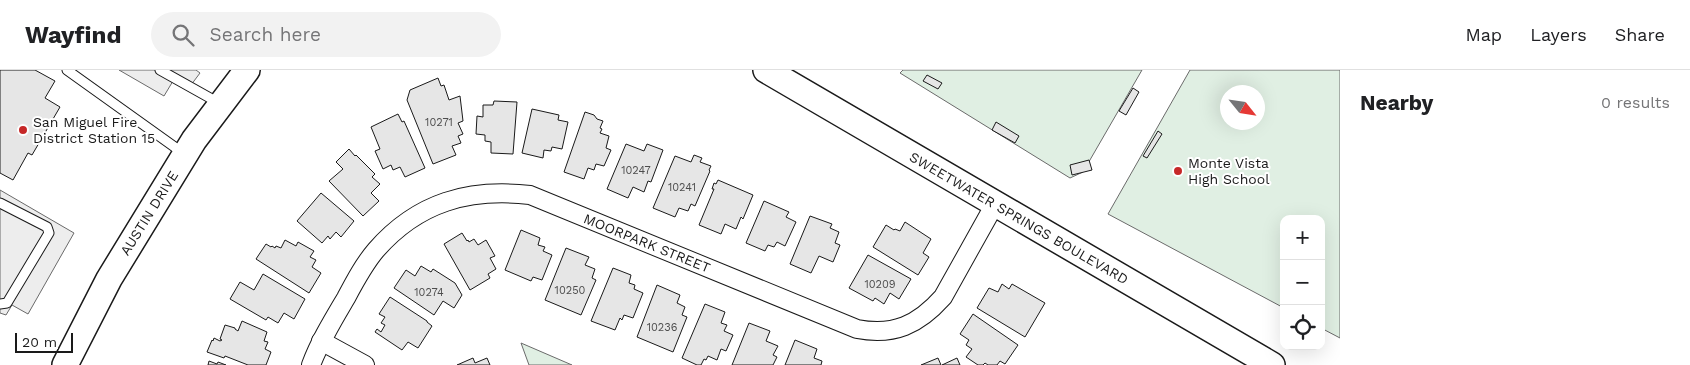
<!DOCTYPE html>
<html lang="en">
<head>
<meta charset="utf-8">
<style>
  body { margin:0; font-family:"Work Sans",sans-serif; background:#f2f2f2; color:#202124 }
  .controls { position:absolute; right:15px; bottom:15px; display:grid; overflow:hidden; border-radius:10px; box-shadow:0 5px 20px #0002 }
  .controls button { width:45px; height:45px; display:grid; place-items:center; padding:0; border:0; border-bottom:1px solid #e0e0e0; background:#fff; color:#202124; font:25px sans-serif }
  .compass { position:absolute; left:1220px; top:15px; width:45px; height:45px; border-radius:50%; background:#fff; box-shadow:0 5px 20px #0002; rotate:120deg }
  .scale { position:absolute; left:15px; bottom:12px; width:58px; box-sizing:border-box; padding-left:5px; border:2px solid #1a1a1a; border-top:0; font-size:14px; line-height:18px; white-space:nowrap; color:#1a1a1a; -webkit-text-stroke:4px #fff; paint-order:stroke }
  .list { margin:0; padding:0; list-style:none }
  h2 { display:flex; justify-content:space-between; align-items:center; height:65px; margin:0; padding:0 20px; font-size:21px }
  h2 small { font-size:16px; font-weight:400; color:#757577 }
  .icon { flex:none; width:28px; height:28px; fill:none; stroke:currentColor; stroke-width:2; stroke-linecap:round; stroke-linejoin:round }
  .map { position:relative; flex:none; width:1340px; height:295px; overflow:hidden }
  header { display:flex; align-items:center; gap:30px; box-sizing:border-box; height:70px; padding:0 25px; background:#fff; border-bottom:1px solid #e0e0e0 }
  header strong { font-size:24px }
  nav { display:flex; gap:28px; margin-inline-start:auto; font-size:18px }
  .search { width:350px; height:45px; background:#f2f2f2; display:flex; align-items:center; gap:12px; box-sizing:border-box; padding:0 18px; border-radius:28px; color:#757577; font-size:19px }
  main { display:flex }
  aside { flex:1; background:#fff }
  .map>svg:first-child { display:block }
</style>
</head>
<body>
<header>
<strong>Wayfind</strong>
<div class="search"><svg class="icon" aria-label="search" viewBox="0 0 24 24"><circle cx="10" cy="10" r="6"/><path d="M15 15l6 6"/></svg>Search here</div>
<nav><a>Map</a><a>Layers</a><a>Share</a></nav>
</header>
<main>
<div class="map">
<svg width="1340" height="295" viewBox="0 0 1340 295">
  <rect width="100%" height="100%" fill="#fff"/>
  <g fill="#e0efe3" stroke="#6a6a6a" fill-rule="evenodd">
    <polygon points="903,0 1142,0 1083,102 1070,108 900,3"/>
    <path d="M 1190,0 L 1340,0 L 1340,268 L 1321,258 L 1321,149 L 1284,149 L 1284,238 L 1108,144 ZM 1228,22 L 1258,22 L 1258,52 L 1228,52 Z"/>
    <polygon points="521,273 572,295 529,295"/>
  </g>
  <g fill="#ededed" stroke="#6a6a6a">
    <polygon points="119,0 196,0 200,3 188,19 173,11 164,26"/>
    <polygon points="0,120 74,163 28,244 12,235 6,245 0,243"/>
  </g>
  <g fill="#e6e6e6" stroke="#1a1a1a">
    <polygon points="0,0 35,0 55,11 45,28 60,37 32,85 28,83 13,110 0,103"/>
    <polygon points="927,5 942,13 938,19 923,11"/>
    <polygon points="438,8 441,16 444,15 449,30 460,26 463,51 458,53 463,64 458,66 461,73 452,76 456,85 433,94 407,30 410,20"/>
    <polygon points="1133,18 1139,22 1126,45 1119,41"/>
    <polygon points="494,31 517,32 513,84 491,83 491,72 485,71 485,65 476,64 477,46 483,47 483,35 493,35"/>
    <polygon points="532,39 559,45 558,50 568,52 562,79 552,77 551,81 544,80 543,88 522,83"/>
    <polygon points="585,42 594,45 597,49 603,51 600,58 602,59 600,63 609,66 606,78 611,80 604,96 596,94 594,100 588,98 584,109 564,102"/>
    <polygon points="398,44 402,52 404,51 425,98 405,107 400,97 393,100 391,95 383,99 375,81 380,79 371,57"/>
    <polygon points="996,52 1019,66 1015,73 992,60"/>
    <polygon points="1158,61 1162,64 1147,88 1143,86"/>
    <polygon points="626,74 644,81 647,74 663,80 651,112 648,111 644,122 633,117 628,128 607,119"/>
    <polygon points="349,79 355,86 356,85 375,104 372,107 380,114 371,123 379,131 363,146 329,111 343,99 336,92"/>
    <polygon points="694,85 702,88 700,92 711,96 709,100 710,101 695,136 691,134 688,141 679,138 675,147 653,138 675,86 691,92"/>
    <polygon points="1089,90 1092,100 1072,105 1070,95"/>
    <polygon points="718,110 753,125 743,149 741,147 736,159 725,154 721,164 699,155 714,119 712,119 714,113 716,114"/>
    <polygon points="321,123 354,151 341,167 336,162 330,169 328,166 322,173 297,151"/>
    <polygon points="764,131 789,142 786,147 796,152 785,176 777,172 774,177 768,175 765,181 746,173"/>
    <polygon points="810,146 832,154 830,158 839,162 835,173 840,175 833,192 819,186 811,203 790,194"/>
    <polygon points="905,152 931,169 923,183 929,187 918,205 873,177 886,155 894,160 895,159 900,161"/>
    <polygon points="521,160 540,168 538,175 545,177 543,181 552,185 542,210 533,207 531,211 505,200"/>
    <polygon points="462,163 467,171 468,170 469,172 474,169 478,175 486,170 495,186 490,188 496,199 488,204 490,208 470,220 444,174"/>
    <polygon points="285,170 296,176 298,172 314,181 310,187 316,190 312,197 321,203 309,223 256,189 266,174 271,177 272,176 275,178 276,176 281,178"/>
    <polygon points="566,178 589,187 585,195 595,199 592,208 596,210 581,245 545,230"/>
    <polygon points="868,185 911,209 899,229 890,223 884,234 875,228 873,231 849,218"/>
    <polygon points="421,196 431,202 433,199 455,213 462,225 454,238 443,231 434,245 394,218 406,200 415,206"/>
    <polygon points="613,198 631,205 629,213 635,215 634,219 643,223 633,248 624,245 622,250 620,248 615,260 591,251"/>
    <polygon points="263,204 305,229 294,249 284,243 278,253 268,247 266,250 230,229 240,212 254,220"/>
    <polygon points="1002,214 1009,219 1012,214 1045,233 1025,267 977,238 989,218 998,222"/>
    <polygon points="657,215 680,225 677,233 685,237 682,245 687,247 673,282 637,267"/>
    <polygon points="390,227 427,251 427,252 432,256 418,278 408,272 402,280 375,262 377,259 381,262 385,255 381,253 385,247 379,244"/>
    <polygon points="705,234 725,242 721,253 727,255 724,261 733,265 726,281 721,279 717,290 708,286 706,290 704,289 701,295 697,295 682,288"/>
    <polygon points="973,244 1018,275 1005,294 1000,291 997,295 988,295 985,293 983,295 978,295 966,287 972,279 966,275 969,270 960,264"/>
    <polygon points="242,251 267,262 264,271 268,272 265,279 271,282 266,295 248,295 225,286 224,288 207,282 212,270 213,271 214,268 220,271 222,270 220,269 225,255 235,258 235,259 238,261"/>
    <polygon points="749,253 770,261 766,271 778,276 773,285 777,287 773,295 732,295"/>
    <polygon points="795,270 817,279 814,288 822,291 821,295 785,295"/>
    <polygon points="473,288 475,293 487,288 490,295 457,295"/>
    <polygon points="938,288 941,295 921,295"/>
    <polygon points="957,288 960,295 942,295"/>
    <polygon points="209,291 217,294 218,292 226,295 208,295"/>
  </g>
  <g fill="none" stroke-linecap="round" stroke-linejoin="round">
    <g stroke="#1a1a1a" stroke-width="11">
      <g id="lane">
        <polyline points="67,0 183,83"/>
        <polyline points="160,0 219,33"/>
        <polyline points="0,133 47,157 49,163 7,233 0,234"/>
      </g>
    </g>
    <g stroke="#1a1a1a" stroke-width="20">
      <g id="street">
        <polyline points="321,271 365,295"/>
        <path d="M 311,295 C 320,271 333,250 346,228 C 355,211 364,194 376,180 C 418,132 469,118 530,125 L 857,259 C 894,266 918,255 943,227 L 995,134"/>
      </g>
    </g>
    <g stroke="#1a1a1a" stroke-width="28">
      <g id="secondary">
        <polyline points="766,0 1272,295"/>
        <polyline points="65,295 109,209 194,70 247,0"/>
      </g>
    </g>
    <use href="#lane" stroke="#fff" stroke-width="9"/>
    <use href="#street" stroke="#fff" stroke-width="18"/>
    <use href="#secondary" stroke="#fff" stroke-width="25"/>
  </g>
  <g fill="#c62828" stroke="#fff" stroke-width="2">
    <circle cx="23" cy="60" r="5"/>
    <circle cx="1178" cy="101" r="5"/>
  </g>
  <g text-anchor="middle" stroke-width="4" stroke-linejoin="round" paint-order="stroke">
    <g font-size="11" fill="#4d4d4d">
      <text x="439" y="56">10271</text>
      <text x="636" y="104">10247</text>
      <text x="682" y="121">10241</text>
      <text x="880" y="218">10209</text>
      <text x="570" y="224">10250</text>
      <text x="429" y="226">10274</text>
      <text x="662" y="261">10236</text>
    </g>
    <g font-size="14" fill="#1a1a1a" stroke="#fff" text-anchor="start">
      <text x="33" y="57">San Miguel Fire<tspan x="33" dy="16">District Station 15</tspan></text>
      <text x="1188" y="98">Monte Vista<tspan x="1188" dy="16">High School</tspan></text>
    </g>
    <g font-size="14" fill="#1a1a1a" stroke="#fff">
      <text transform="translate(149 143) rotate(-58)" y="5">AUSTIN DRIVE</text>
      <text transform="translate(1019 148) rotate(30)" y="5">SWEETWATER SPRINGS BOULEVARD</text>
      <text transform="translate(647 173) rotate(22)" y="5">MOORPARK STREET</text>
    </g>
  </g>
</svg>
<div class="controls">
<button>+</button>
<button>−</button>
<button><svg class="icon" aria-label="locate" viewBox="0 0 24 24"><circle cx="12" cy="12" r="6"/><path d="M12 2v4M12 18v4M2 12h4M18 12h4"/></svg></button>
</div>
<svg class="compass" viewBox="-18 -18 36 36"><path d="M0-13l5 13h-10z" fill="#e53935"/><path d="M0 13l5-13h-10z" fill="#757577"/></svg>
<div class="scale">20 m</div>
</div>
<aside>
<h2>Nearby<small>0 results</small></h2>
<ul class="list">
</ul>
</aside>
</main>
</body>
</html>
